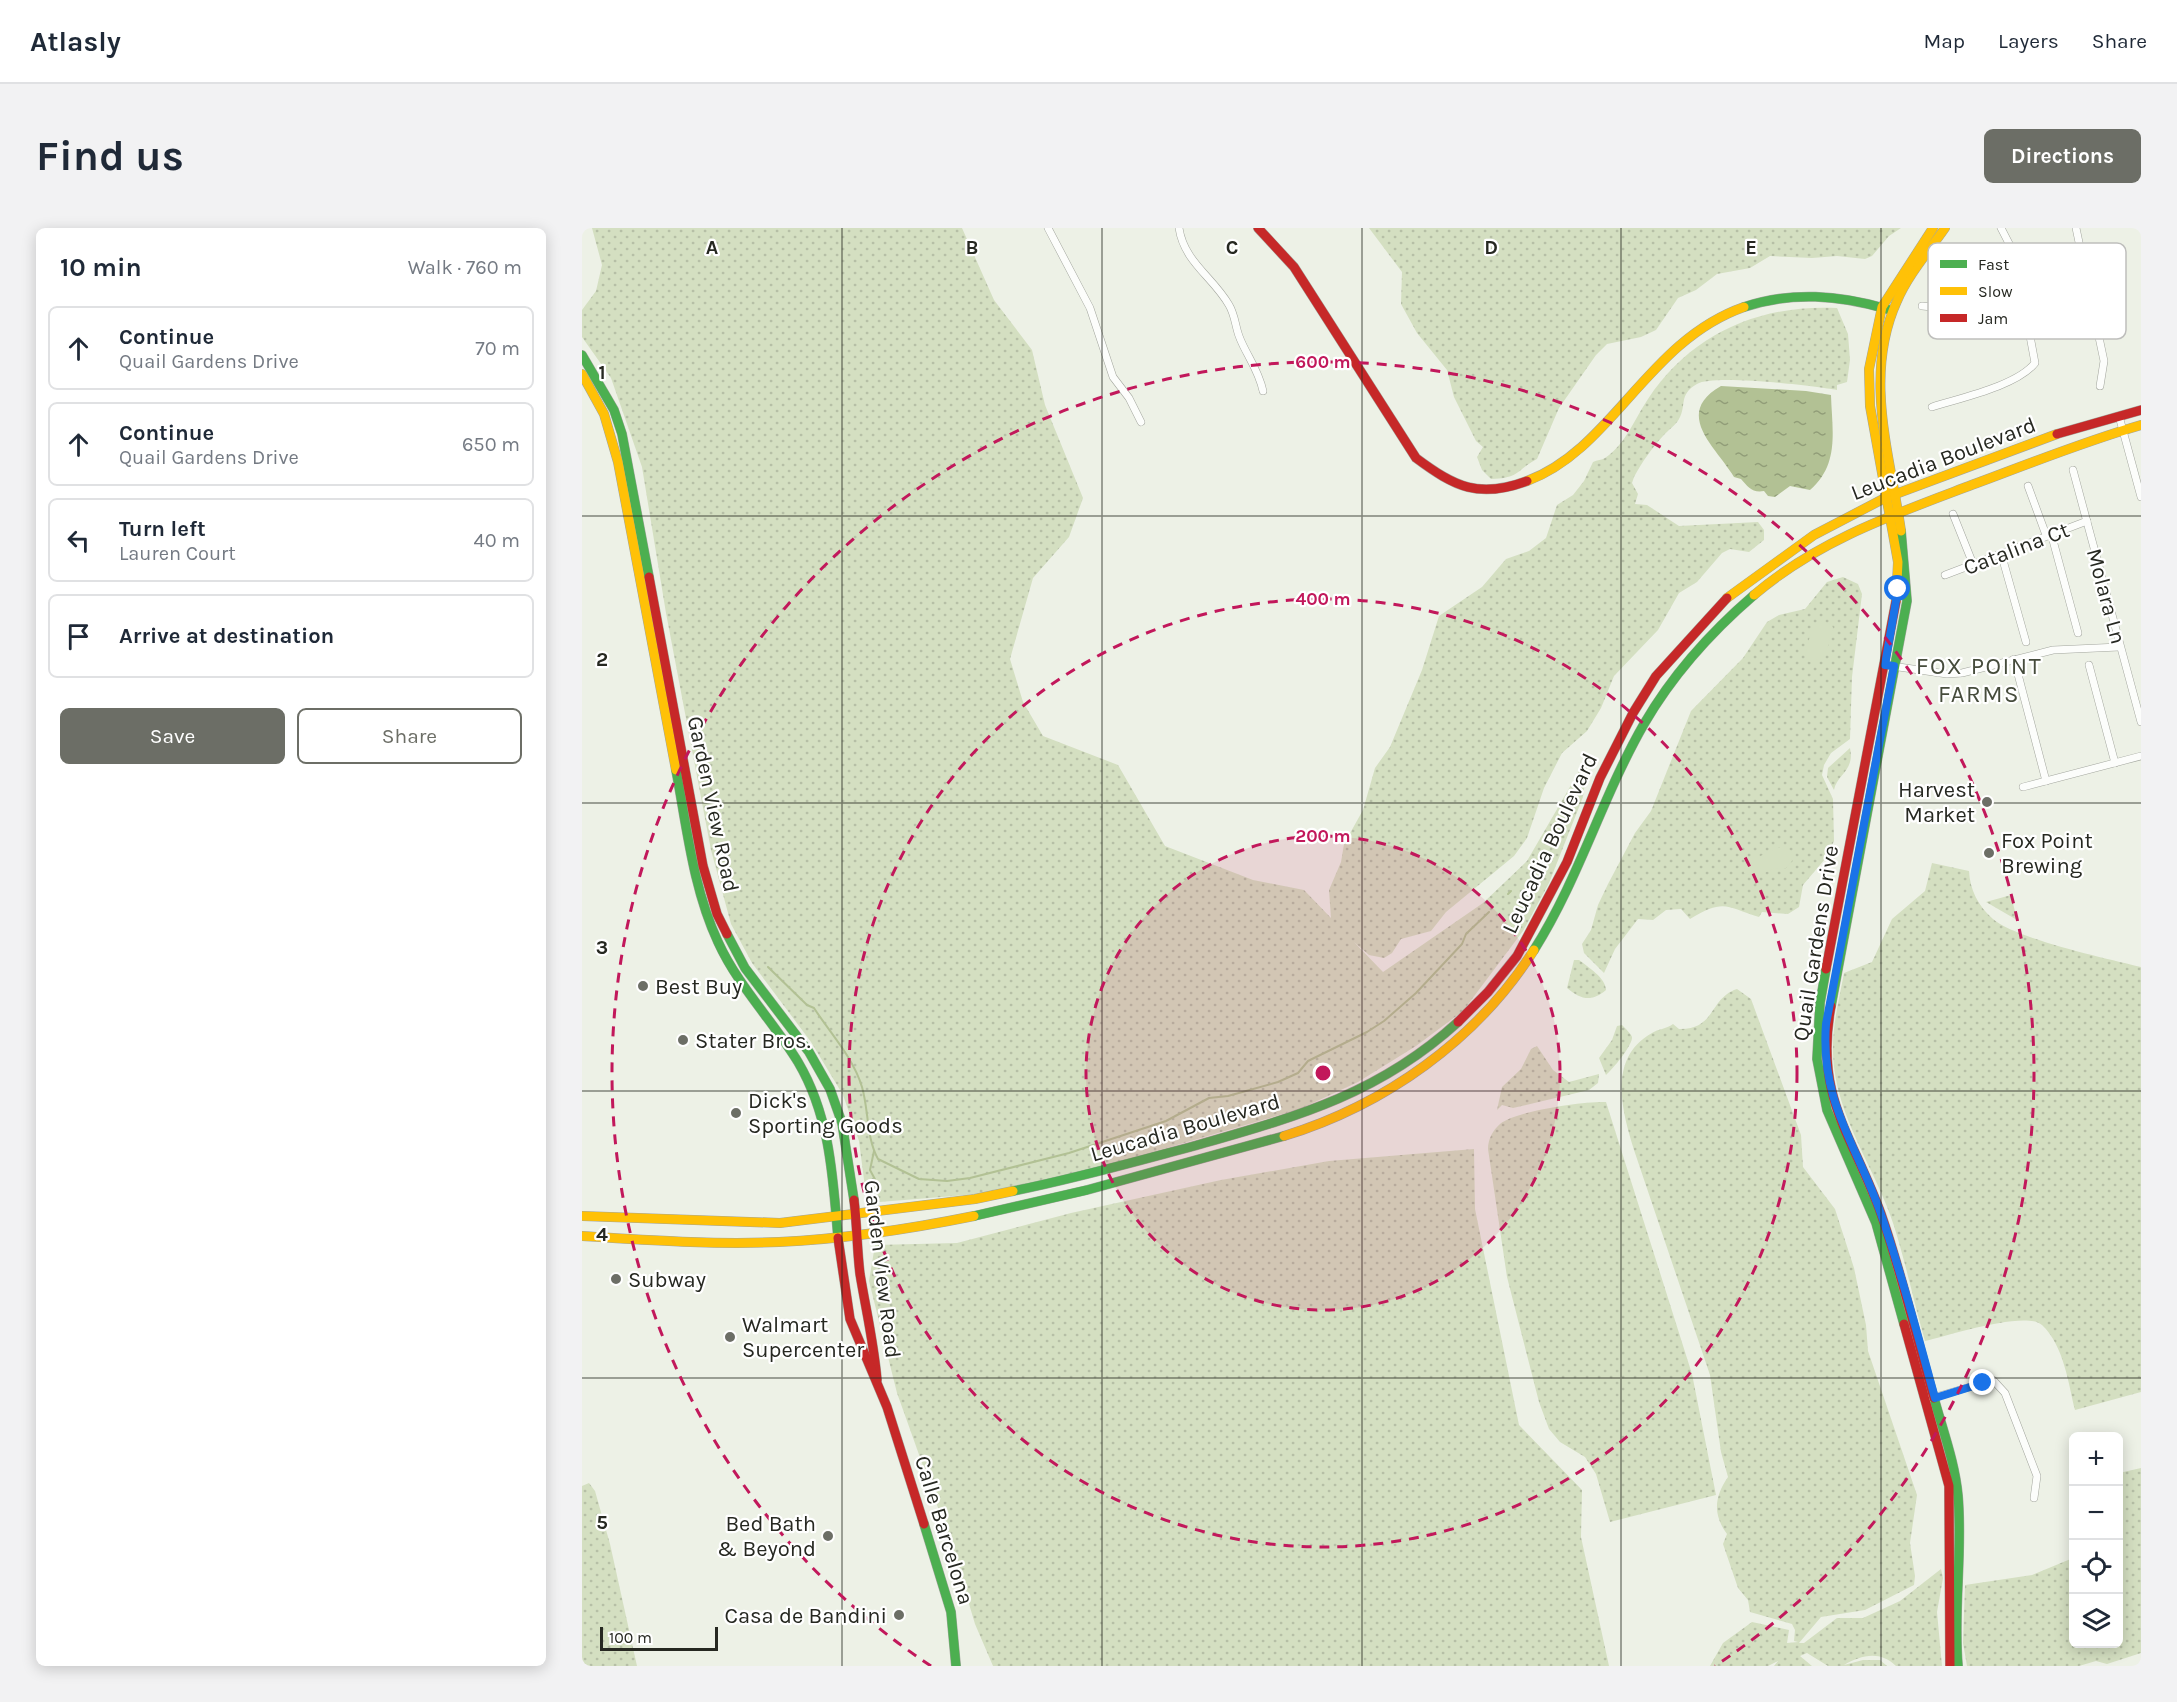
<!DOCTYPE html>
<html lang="en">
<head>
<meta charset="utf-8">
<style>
  body { margin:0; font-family:Karla,sans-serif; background:#f2f2f3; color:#1f2937 }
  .controls { position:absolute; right:18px; bottom:18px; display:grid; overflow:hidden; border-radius:9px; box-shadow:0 3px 15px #0003 }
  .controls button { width:54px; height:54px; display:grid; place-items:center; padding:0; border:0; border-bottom:2px solid #e0e1e3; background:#fff; color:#1f2937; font:30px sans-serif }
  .scale { position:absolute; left:18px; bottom:15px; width:118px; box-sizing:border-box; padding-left:6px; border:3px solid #262821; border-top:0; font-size:16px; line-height:21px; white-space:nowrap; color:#262821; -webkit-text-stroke:4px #fff; paint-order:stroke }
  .stop { position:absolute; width:18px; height:18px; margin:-14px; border:4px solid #1a73e8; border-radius:50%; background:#fff }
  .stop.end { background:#1a73e8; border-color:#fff; box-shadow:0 2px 6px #0008 }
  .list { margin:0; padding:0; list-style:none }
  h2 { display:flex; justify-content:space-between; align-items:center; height:78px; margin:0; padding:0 24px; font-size:26px }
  h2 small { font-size:20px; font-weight:400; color:#747a83 }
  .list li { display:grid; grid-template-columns:39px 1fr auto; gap:18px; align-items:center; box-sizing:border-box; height:84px; margin:0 12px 12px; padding:0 12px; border:2px solid #e0e1e3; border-radius:9px }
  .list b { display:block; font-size:22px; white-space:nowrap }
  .list p { margin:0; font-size:20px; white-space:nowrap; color:#747a83 }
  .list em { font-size:20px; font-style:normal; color:#747a83 }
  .actions { display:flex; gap:12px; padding:18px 24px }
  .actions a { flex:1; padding:14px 0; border:2px solid #6c6e66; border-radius:9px; text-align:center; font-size:21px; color:#6c6e66 }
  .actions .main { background:#6c6e66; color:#fff }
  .icon { flex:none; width:33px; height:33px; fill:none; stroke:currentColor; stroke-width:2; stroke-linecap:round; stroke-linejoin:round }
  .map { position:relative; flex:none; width:1559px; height:1438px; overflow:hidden; border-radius:9px }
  header { display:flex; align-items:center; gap:36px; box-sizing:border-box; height:84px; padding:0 30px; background:#fff; border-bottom:2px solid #e0e1e3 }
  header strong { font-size:28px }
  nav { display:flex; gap:33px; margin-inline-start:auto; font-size:21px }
  .intro { display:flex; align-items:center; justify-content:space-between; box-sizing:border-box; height:144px; padding:0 36px }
  h1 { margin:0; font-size:42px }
  .button { padding:15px 27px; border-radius:9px; background:#6c6e66; color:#fff; font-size:21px; font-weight:700 }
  main { display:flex; gap:36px; padding:0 36px }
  aside { flex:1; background:#fff; border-radius:9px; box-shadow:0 3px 15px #0003 }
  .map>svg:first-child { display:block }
</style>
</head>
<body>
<header>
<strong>Atlasly</strong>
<nav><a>Map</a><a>Layers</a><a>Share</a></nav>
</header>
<div class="intro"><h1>Find us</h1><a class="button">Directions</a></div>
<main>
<aside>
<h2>10 min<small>Walk · 760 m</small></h2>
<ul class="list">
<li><svg class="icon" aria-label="ahead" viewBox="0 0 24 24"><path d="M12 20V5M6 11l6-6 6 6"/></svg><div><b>Continue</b><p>Quail Gardens Drive</p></div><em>70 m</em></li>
<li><svg class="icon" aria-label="ahead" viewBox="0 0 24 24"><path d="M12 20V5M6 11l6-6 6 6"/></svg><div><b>Continue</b><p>Quail Gardens Drive</p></div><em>650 m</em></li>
<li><svg class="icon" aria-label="left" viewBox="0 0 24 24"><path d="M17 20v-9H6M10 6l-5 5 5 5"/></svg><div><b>Turn left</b><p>Lauren Court</p></div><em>40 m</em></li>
<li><svg class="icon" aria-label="arrive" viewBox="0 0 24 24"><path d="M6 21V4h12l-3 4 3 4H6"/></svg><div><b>Arrive at destination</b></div></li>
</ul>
<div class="actions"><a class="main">Save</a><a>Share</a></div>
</aside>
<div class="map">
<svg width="1559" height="1438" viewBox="0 0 1559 1438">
  <defs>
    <pattern id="grass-dots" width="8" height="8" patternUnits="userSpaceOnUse" patternTransform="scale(1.5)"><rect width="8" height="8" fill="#d4dfc1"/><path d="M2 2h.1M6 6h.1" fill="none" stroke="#b6bfa6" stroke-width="1.8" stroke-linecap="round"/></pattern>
    <pattern id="water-ripples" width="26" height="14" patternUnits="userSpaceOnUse" patternTransform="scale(1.5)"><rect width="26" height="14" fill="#b2c194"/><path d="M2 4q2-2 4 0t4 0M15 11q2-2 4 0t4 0" fill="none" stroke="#919d78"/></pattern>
  </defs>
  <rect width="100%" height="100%" fill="#edf1e6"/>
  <g fill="url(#grass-dots)">
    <path d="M 10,0 L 380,0 L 412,72 L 450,122 L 463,177 L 501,270 L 487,309 L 451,350 L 428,431 L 441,474 L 461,508 L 536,537 L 583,618 L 671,652 L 722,662 L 749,690 L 747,662 L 759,634 L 762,616 L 781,582 L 793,540 L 808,519 L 840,442 L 857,388 L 900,359 L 924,331 L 947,323 L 964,310 L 975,277 L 991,267 L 1002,253 L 1011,234 C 1015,232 1020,232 1023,230 C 1044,216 1053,190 1066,171 C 1109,106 1178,76 1255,80 L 1266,106 L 1268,132 L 1265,154 L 1255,157 L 1255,162 C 1232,158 1132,146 1115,156 C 1096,167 1105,177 1097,191 C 1094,197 1086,202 1081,208 C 1070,220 1060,234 1052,249 L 1050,255 L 1056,266 L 1053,276 L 1065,277 L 1097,298 L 1176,294 L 1182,302 L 1182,312 L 1167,324 L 1148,321 L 1140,325 L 1115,354 L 1097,365 L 1076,402 L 1032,448 L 1019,480 L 1005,503 L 980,525 L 962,560 L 945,610 L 932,628 L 864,684 L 849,703 L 819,711 L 810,725 L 802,730 L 787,727 L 772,714 L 801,744 L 901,675 L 945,633 L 1007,526 L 1001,569 L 967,655 L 941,703 L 881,783 L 834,818 L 776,854 L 718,881 L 547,931 L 447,957 L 397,966 L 285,975 L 277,913 L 261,867 L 229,814 L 170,735 L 149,696 L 129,622 L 84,385 L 60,239 L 29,150 L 0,109 L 0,82 L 14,63 L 20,37 Z"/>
    <path d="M 787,0 L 1319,0 L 1307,8 L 1290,28 L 1283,31 L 1255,28 L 1230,30 L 1188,28 L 1168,40 L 1135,46 L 1114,62 L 1096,70 L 1074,102 L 1059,109 L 1025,116 L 1014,127 L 977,180 L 955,231 C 934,242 939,250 909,251 L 900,242 L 895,229 L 901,219 L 894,213 L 872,169 L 865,142 L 835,105 L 819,76 L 820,44 Z"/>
    <path d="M 1261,349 L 1276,356 L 1280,366 L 1270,449 L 1268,511 L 1249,525 L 1242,537 L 1240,547 L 1251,571 L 1252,613 L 1243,631 L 1221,657 L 1217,679 L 1206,686 L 1180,684 L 1177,689 C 1144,679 1143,670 1108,691 L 1099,681 L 1084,682 L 1071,692 L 1056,691 L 1033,721 L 1022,745 L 1002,725 L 1000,716 L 1009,702 L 1016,677 L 1026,656 L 1053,605 L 1069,583 L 1109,483 L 1161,430 L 1185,394 L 1197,387 L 1223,381 L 1245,354 Z"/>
    <path d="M 1268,520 C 1273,543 1255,546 1252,562 L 1245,549 L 1246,540 Z"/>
    <path d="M 1350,635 L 1387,643 C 1388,662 1396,678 1411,691 C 1434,711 1526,731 1559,739 L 1559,1164 L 1493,1182 C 1486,1154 1482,1118 1460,1097 C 1444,1082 1365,1108 1343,1113 C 1332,1075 1324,1036 1312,998 C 1294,941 1253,888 1251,826 C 1250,798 1257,772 1262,745 L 1290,734 L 1310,691 L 1343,663 Z"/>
    <polygon points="1429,667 1435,692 1404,674"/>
    <path d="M 992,732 L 997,732 C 1006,739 1024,750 1024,762 C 1010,774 999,772 985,760 Z"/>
    <path d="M 1155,761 L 1169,771 L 1219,907 L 1221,939 L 1253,981 L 1272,1040 L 1284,1097 L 1286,1123 L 1335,1267 L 1328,1315 L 1333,1348 L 1332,1357 L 1283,1382 L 1239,1389 L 1217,1415 L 1222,1415 L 1255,1390 L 1281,1390 L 1318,1373 L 1359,1341 L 1361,1350 L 1355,1384 L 1360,1438 L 1314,1438 C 1298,1422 1279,1427 1262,1437 L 1281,1432 L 1298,1432 L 1305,1438 L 1246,1438 L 1225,1425 L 1218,1428 L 1230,1438 L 1192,1438 L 1196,1433 L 1186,1438 L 1128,1438 L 1141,1415 L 1170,1394 L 1207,1402 L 1205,1415 L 1216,1414 L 1212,1413 L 1213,1402 L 1210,1396 L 1168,1384 L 1166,1372 L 1156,1360 L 1141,1316 L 1145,1306 C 1130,1286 1133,1268 1146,1249 L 1139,1224 L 1128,1147 L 1052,922 C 1040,883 1025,830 1070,805 C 1076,801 1084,801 1091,796 L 1097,801 C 1134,802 1127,770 1155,761 Z"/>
    <path d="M 1040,797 C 1043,800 1049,806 1050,809 C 1051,817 1030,842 1024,847 L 1017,830 L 1030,812 L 1035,798 Z"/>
    <polygon points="955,818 971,842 987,854 1017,846 1016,855 1007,862 931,880 920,877 915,882 920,859 939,841 949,821"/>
    <path d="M 1024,874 L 1110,1146 L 1134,1267 L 1028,1294 L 1014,1246 L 1003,1229 L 978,1214 L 967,1201 L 957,1174 L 925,1049 L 906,921 C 906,911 911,902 918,896 C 933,883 1003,873 1024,874 Z"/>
    <polygon points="892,921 893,981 937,1197 1000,1262 999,1309 1027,1438 411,1438 393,1396 370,1319 315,1165 287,1053 293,1017 375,1015 489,985 639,952 747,933"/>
    <polygon points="1559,1240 1559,1425 1525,1436 1514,1433 1497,1438 1385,1438 1381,1415 1383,1357 1450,1347 1491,1330 1492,1416 1536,1416 1537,1245"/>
    <polygon points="7,1255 13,1263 28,1316 55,1438 0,1438 0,1258"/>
  </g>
  <g fill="#d4dfc1">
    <path d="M 1240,393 L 1250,397 L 1251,400 C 1246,416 1247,431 1227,434 L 1223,427 C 1228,416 1226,397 1240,393 Z"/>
    <polygon points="1195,620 1205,620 1209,623 1210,633 1204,640 1191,641 1173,649 1162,645 1164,635"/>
  </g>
  <path fill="url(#water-ripples)" d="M 1139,158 L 1224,163 L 1249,167 C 1250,202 1258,236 1228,262 L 1208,258 L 1193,269 L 1186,268 L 1182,263 C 1170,265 1166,259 1159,251 L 1152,249 C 1135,220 1090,186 1139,158 Z"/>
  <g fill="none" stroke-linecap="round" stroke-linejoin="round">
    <g stroke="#b2c194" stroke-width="2">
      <polyline points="926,666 929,663"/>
      <path d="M 186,739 L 225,777 L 232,780 C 248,805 271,829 280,859 C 287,883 284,909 296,931 L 337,951 L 365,953 L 388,950 L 487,925 L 584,893 L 627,870 L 646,868 L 696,854 L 716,845 L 726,833 L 785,804 L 802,793 L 834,765 L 880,716 L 884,706 L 907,684"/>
      <polyline points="292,923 288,942 295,955"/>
    </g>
    <g stroke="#a2a59d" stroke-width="8">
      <g id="street">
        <polyline points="466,0 508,80 531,149 547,170 559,194"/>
        <path d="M 597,0 C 602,34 631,49 647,77 C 653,87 653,97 657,108 C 664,127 676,140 681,163"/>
        <polyline points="1494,0 1522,133 1518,158"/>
        <polyline points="1340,78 1361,80 1438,56"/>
        <path d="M 1350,179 C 1378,170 1435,158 1453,135 L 1433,27 L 1419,0"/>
        <polyline points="1537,188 1559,269"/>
        <polyline points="1491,242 1559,494"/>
        <polyline points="1446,258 1464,307"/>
        <polyline points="1371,286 1391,336"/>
        <polyline points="1469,305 1496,405"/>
        <polyline points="1419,325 1444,414"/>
        <polyline points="1363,347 1505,293"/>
        <polyline points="1432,431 1464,553"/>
        <polyline points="1303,437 1365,446 1380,445 1471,422 1537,419"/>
        <polyline points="1507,437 1533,535"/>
        <polyline points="1441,559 1559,528"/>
        <polyline points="1347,1171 1411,1152 1423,1165 1455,1248 1452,1270"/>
      </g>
    </g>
    <g stroke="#a2a59d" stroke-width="10">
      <g id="fast">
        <path d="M 1162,79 C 1210,63 1257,67 1305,81"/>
        <polyline points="0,127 32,182 40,206 67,349"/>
        <path d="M 94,542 C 105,600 111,660 136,714 C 156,758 191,793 216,834 C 248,888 251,949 256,1010"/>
        <polyline points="145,706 163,740 227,824 248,861 260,895 272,972"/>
        <path d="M 952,722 C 997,651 1020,569 1062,496 C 1091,446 1129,404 1172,367"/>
        <polyline points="1244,741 1238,775 1235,831 1245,882 1294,995 1322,1096"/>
        <polyline points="1249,778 1325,373 1319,303"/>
        <path d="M 431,963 C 492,951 552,934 612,918 C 713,889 796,867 876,794"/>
        <polyline points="392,988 505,962 702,908"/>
        <path d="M 1352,1170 C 1361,1203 1373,1235 1376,1268 C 1381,1325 1371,1381 1376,1438"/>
        <polyline points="342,1296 369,1384 374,1438"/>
      </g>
    </g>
    <g stroke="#a2a59d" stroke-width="10">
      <g id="slow">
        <polyline points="0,146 22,186 36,234 94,542"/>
        <path d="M 945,253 C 1031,221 1065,113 1162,79"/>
        <path d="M 1319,303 C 1308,226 1281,148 1315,73 C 1326,47 1347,23 1363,0"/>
        <path d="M 1172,367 C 1235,313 1310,287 1387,258 C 1444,237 1500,214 1559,197"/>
        <polyline points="1145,370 1232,307 1303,270 1475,206"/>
        <polyline points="1314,373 1316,334 1288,178 1287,141 1300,79 1351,0"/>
        <path d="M 702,908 C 803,877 895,812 952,722"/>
        <polyline points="0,988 198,995 393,971 431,963"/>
        <path d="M 0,1008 C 65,1012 131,1017 197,1014 C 263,1011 328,1001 392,988"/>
      </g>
    </g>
    <g stroke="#a2a59d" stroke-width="10">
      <g id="jam">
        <path d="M 676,0 L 712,39 L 834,230 C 873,259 897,271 945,253"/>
        <polyline points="1475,206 1559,182"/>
        <polyline points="67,349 121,638 135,686 145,706"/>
        <polyline points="1244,741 1314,373"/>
        <path d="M 1249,778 C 1232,869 1270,906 1299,986 C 1320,1046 1334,1109 1352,1170"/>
        <polyline points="876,794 906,764 935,728 985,634 1018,550 1051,485 1074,448 1145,370"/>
        <path d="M 272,972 C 275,996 275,1022 278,1046 C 284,1082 292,1116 295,1152"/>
        <polyline points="256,1010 268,1091 305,1179 342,1296"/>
        <polyline points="1322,1096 1367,1258 1368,1438"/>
      </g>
    </g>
    <use href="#street" stroke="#fcfdfb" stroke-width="7"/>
    <use href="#fast" stroke="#4caf50" stroke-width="9"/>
    <use href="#slow" stroke="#ffc107" stroke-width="9"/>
    <use href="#jam" stroke="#c62828" stroke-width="9"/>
  </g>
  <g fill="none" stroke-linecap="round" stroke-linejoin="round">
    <path stroke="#1a73e8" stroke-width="8" d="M 1316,361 L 1303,437 L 1312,438 L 1244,796 C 1238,874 1275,917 1299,986 C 1320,1046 1336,1108 1353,1170 L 1401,1155"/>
  </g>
  <path fill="none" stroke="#262821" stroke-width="1.5" stroke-opacity="0.55" d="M 260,0 L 260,1438M 520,0 L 520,1438M 780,0 L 780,1438M 1039,0 L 1039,1438M 1299,0 L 1299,1438M 0,288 L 1559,288M 0,575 L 1559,575M 0,863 L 1559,863M 0,1150 L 1559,1150"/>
  <circle cx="741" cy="845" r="237" fill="#c2185b" fill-opacity=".12"/>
  <g fill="none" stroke="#c2185b" stroke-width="3" stroke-dasharray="10 8">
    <circle cx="741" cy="845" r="237"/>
    <circle cx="741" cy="845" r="474"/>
    <path d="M349 1438A711 711 0 1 1 1133 1438"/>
  </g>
  <g fill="#6c6e66" stroke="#fff" stroke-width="2">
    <circle cx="1405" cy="574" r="6"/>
    <circle cx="1407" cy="625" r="6"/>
    <circle cx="61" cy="758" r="6"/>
    <circle cx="101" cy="812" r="6"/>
    <circle cx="154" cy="885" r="6"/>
    <circle cx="34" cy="1051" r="6"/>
    <circle cx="148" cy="1109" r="6"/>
    <circle cx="246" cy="1308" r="6"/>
    <circle cx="317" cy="1387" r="6"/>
  </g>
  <g text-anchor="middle" stroke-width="4.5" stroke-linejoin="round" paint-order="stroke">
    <g font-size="22" fill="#262821" stroke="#fff">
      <text transform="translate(1361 230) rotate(-21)" y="8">Leucadia Boulevard</text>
      <text transform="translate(1434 320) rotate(-21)" y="8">Catalina Ct</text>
      <text transform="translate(1525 368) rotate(75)" y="8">Molara Ln</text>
      <text transform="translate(132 576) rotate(78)" y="8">Garden View Road</text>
      <text transform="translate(967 615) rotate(-65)" y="8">Leucadia Boulevard</text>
      <text transform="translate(1233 715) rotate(-81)" y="8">Quail Gardens Drive</text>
      <text transform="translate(603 899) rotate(-16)" y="8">Leucadia Boulevard</text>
      <text transform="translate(301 1041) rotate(83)" y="8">Garden View Road</text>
      <text transform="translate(363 1302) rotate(73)" y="8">Calle Barcelona</text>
    </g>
    <g font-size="22" fill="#262821" stroke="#fff" text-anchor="start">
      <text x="1393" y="569" text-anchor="end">Harvest<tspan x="1393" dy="25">Market</tspan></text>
      <text x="1419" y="620">Fox Point<tspan x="1419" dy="25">Brewing</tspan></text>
      <text x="73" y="766">Best Buy</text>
      <text x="113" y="820">Stater Bros.</text>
      <text x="166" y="880">Dick's<tspan x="166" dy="25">Sporting Goods</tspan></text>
      <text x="46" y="1059">Subway</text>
      <text x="160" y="1104">Walmart<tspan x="160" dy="25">Supercenter</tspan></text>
      <text x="234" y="1303" text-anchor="end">Bed Bath<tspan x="234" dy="25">&amp; Beyond</tspan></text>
      <text x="305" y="1395" text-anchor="end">Casa de Bandini</text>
    </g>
    <g font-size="24" letter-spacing="1.5" fill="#464c3c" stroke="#fff">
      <text x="1397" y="446">FOX POINT<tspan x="1397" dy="28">FARMS</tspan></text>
    </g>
  </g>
  <rect x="1346" y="15" width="198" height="96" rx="9" fill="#fff" stroke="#bebebc" stroke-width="1.5"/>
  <rect x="1358" y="32" width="27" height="8" fill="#4caf50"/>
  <rect x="1358" y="59" width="27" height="8" fill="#ffc107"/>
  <rect x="1358" y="86" width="27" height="8" fill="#c62828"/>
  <g font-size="16" fill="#262821">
    <text x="1396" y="42">Fast</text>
    <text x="1396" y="69">Slow</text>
    <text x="1396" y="96">Jam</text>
  </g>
  <g font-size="20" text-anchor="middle" font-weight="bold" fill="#262821" stroke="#fff" stroke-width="4.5" stroke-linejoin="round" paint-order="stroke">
    <text x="130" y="26">A</text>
    <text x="390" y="26">B</text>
    <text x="650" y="26">C</text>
    <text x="909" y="26">D</text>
    <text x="1169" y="26">E</text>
    <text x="20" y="151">1</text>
    <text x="20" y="438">2</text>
    <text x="20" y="726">3</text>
    <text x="20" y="1013">4</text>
    <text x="20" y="1301">5</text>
  </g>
  <circle cx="741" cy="845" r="9" fill="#c2185b" stroke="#fff" stroke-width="3"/>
  <g font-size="18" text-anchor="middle" font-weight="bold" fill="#c2185b" stroke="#fff" stroke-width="4.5" stroke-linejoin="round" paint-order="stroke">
    <text x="741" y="140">600 m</text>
    <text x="741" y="377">400 m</text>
    <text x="741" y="614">200 m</text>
  </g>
</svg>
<div class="controls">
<button>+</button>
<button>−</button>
<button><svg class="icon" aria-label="locate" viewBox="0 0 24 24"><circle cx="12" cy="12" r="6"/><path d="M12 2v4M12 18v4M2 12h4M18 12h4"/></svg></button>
<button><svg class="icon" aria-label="layers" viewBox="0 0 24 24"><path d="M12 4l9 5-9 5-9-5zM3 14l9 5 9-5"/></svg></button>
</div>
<div class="scale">100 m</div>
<div class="stop" style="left:1316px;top:361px"></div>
<div class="stop end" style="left:1401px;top:1155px"></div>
</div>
</main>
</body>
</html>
